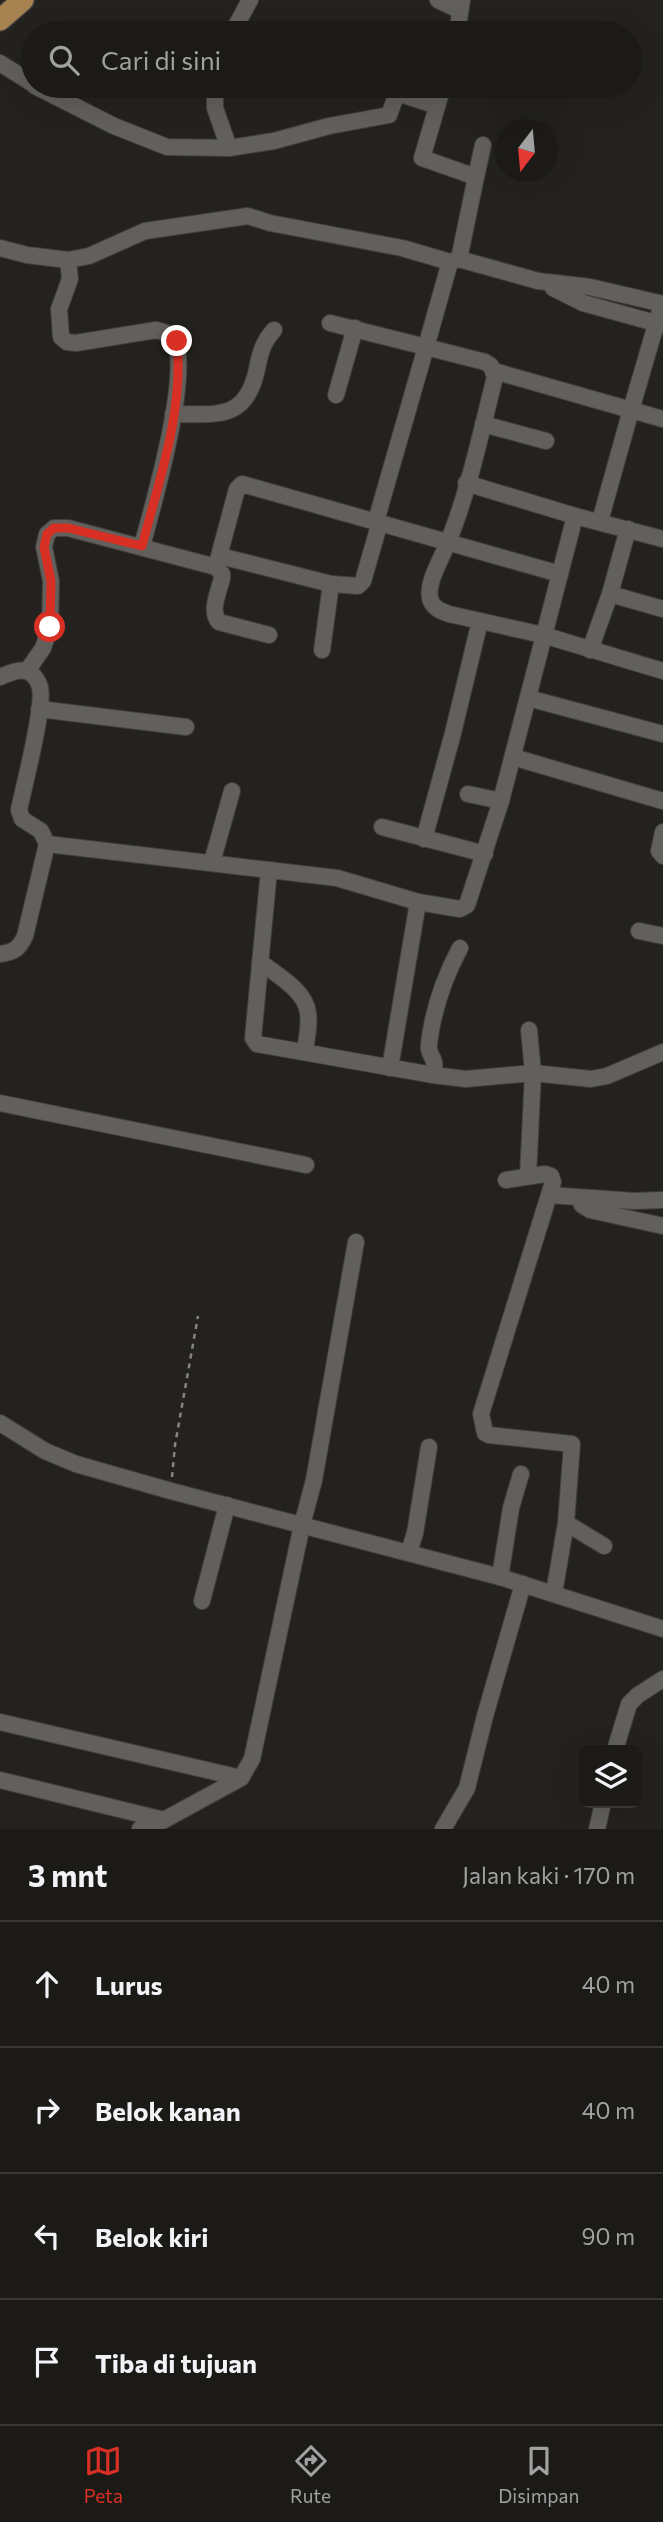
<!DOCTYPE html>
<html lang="id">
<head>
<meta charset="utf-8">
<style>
  body { margin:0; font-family:Commissioner,sans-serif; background:#242320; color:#f1f3f6 }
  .controls { position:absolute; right:21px; bottom:21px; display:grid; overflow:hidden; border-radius:10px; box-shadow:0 7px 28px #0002 }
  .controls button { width:63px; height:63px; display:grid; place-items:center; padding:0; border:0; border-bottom:2px solid #393836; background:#1b1a17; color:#f1f3f6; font:35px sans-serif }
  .compass { position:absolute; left:495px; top:119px; width:63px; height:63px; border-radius:50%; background:#1b1a17; box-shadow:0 7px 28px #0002; rotate:196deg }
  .stop { position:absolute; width:21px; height:21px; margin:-16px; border:5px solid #d93025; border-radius:50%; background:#fff }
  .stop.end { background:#d93025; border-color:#fff; box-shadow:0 2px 7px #0008 }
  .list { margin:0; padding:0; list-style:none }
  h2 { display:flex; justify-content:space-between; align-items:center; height:91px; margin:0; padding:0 28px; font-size:30px }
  h2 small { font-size:23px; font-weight:400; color:#a0a1a1 }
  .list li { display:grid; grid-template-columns:46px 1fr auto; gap:21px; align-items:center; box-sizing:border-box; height:126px; padding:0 28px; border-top:2px solid #393836 }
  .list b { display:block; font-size:26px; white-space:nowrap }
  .list em { font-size:23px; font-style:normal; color:#a0a1a1 }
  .icon { flex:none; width:38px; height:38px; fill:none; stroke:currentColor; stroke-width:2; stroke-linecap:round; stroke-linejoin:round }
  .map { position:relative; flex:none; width:663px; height:1829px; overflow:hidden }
  .search { position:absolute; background:#1b1a17; box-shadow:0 7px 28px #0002; left:21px; right:21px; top:21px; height:77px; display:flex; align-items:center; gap:18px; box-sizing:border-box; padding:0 24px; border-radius:38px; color:#a0a1a1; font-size:26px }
  .sheet { height:595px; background:#1b1a17 }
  nav { display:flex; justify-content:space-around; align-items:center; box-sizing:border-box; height:98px; border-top:2px solid #393836; background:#1b1a17; font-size:19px; color:#a0a1a1 }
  nav a { display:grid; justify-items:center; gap:4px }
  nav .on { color:#d93025 }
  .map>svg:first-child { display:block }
</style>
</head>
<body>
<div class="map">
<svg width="663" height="1829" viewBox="0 0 663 1829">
  <rect width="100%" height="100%" fill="#24221f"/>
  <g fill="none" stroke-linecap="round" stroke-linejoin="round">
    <g stroke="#403f3c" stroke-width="18">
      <g id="minor">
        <polyline points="438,0 459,10"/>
        <polyline points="232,33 250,0"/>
        <polyline points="457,33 462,0"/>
        <polyline points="0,63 33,84"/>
        <polyline points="35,86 114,126 167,147 229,148 274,141 329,126 389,115 397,93 437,106"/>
        <polyline points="215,86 215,108 229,148"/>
        <polyline points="443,86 422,158 476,177 459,259"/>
        <polyline points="476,177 483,145"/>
        <polyline points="0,248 27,255 68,260 89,256 145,231 248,216 270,223 402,248 450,262 459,259 538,281 590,287 663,304"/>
        <path d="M 68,260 L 70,279 L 59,309 L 61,337 L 67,342 L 76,343 L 156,330 L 173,335 C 193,369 153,505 142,546"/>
        <polyline points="553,288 583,303 663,325"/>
        <polyline points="662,304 631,410 663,419"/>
        <polyline points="330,323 426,347 450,262"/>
        <polyline points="494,371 631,410 600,521"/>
        <polyline points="336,395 355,328"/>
        <path d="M 173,414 C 217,414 246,421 257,369 C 260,353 263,342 274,330"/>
        <polyline points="483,424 546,441"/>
        <polyline points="466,483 575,516 663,539"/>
        <path d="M 376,521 L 426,347 L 485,362 L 491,366 L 495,377 C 481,432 468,495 446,547 C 440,561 427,583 430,598 C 432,608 441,611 449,614 L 543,635 L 663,671"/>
        <polyline points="220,556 331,584 358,586 363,581 380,522"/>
        <path d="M 216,567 L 222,574 L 222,578 C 219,592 209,611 219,622 L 269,635"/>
        <polyline points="610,594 663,609"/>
        <polyline points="322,650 331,584"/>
        <polyline points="590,650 610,594 628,529"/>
        <polyline points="27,671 43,648 50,627 51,581 44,547 47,534 54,528 68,528 216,567 237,489 242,484 560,574"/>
        <path d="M 0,677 C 8,674 18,669 26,671 C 33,673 38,680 40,687 C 45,707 24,785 19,810 L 22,819 L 41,831 L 47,844"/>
        <polyline points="528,698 663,734"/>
        <polyline points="39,709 186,727"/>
        <polyline points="513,757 663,801"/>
        <polyline points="468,794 501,801"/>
        <polyline points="382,827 485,854"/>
        <polyline points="663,832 659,851 663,856"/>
        <polyline points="424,839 453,733 480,621"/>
        <polyline points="212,862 232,791"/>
        <polyline points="269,870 253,1038 257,1044 433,1075 466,1079 533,1073 591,1079 607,1076 663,1052"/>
        <polyline points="639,931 663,936"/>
        <path d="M 0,954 C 14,952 19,949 25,936 L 47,844 L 337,878 L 418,902 L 460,909 L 467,905 L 501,801 L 575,516"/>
        <path d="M 260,962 C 277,975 306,991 308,1013 C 310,1026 306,1040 305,1052"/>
        <polyline points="390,1068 418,902"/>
        <path d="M 433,1075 C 438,1054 427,1058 429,1044 C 433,1010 444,978 460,948"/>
        <polyline points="0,1103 306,1165"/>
        <polyline points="528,1176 533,1073 529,1030"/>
        <polyline points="506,1180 545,1174 551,1176 553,1182 481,1414 485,1433 489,1435 572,1444 566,1523 554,1593"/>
        <polyline points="549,1195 634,1201 663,1200"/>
        <polyline points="579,1198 582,1205 590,1210 663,1226"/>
        <polyline points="0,1423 45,1451 76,1464 171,1491 500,1577 663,1629"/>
        <polyline points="566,1523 604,1546"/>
        <polyline points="409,1552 415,1533 429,1447"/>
        <polyline points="500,1577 511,1508 521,1474"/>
        <polyline points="202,1601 227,1505"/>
        <polyline points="0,1722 241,1778"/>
        <polyline points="615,1750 629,1704 638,1695 663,1679"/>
        <polyline points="0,1780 164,1820"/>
        <polyline points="140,1829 164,1820 241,1778 252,1759 302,1525 314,1480 356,1242"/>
        <polyline points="443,1829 467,1788 485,1716 523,1584"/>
        <polyline points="597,1829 603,1803"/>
      </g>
    </g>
    <g stroke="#403f3c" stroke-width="24">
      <polyline id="major" points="0,20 23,0"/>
    </g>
    <polyline stroke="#868582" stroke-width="2.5" stroke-dasharray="5 5" stroke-linecap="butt" points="172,1477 175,1445 198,1316"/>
    <use href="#minor" stroke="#62605c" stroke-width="16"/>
    <use href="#major" stroke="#a68251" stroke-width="21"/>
  </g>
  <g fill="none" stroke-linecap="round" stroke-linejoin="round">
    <path stroke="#d93025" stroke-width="9" d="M 50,627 L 51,581 L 44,547 L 47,534 L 54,528 L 68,528 L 142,546 C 159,481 184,410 177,341"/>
  </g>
</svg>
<div class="controls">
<button><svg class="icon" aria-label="layers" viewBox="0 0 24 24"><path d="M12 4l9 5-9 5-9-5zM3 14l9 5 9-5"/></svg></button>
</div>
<svg class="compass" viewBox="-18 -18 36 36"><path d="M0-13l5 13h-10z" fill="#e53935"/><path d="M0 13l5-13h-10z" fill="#a0a1a1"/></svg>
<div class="stop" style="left:50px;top:627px"></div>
<div class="stop end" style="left:177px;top:341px"></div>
<div class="search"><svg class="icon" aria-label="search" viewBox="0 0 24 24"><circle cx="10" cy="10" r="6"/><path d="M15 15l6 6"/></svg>Cari di sini</div>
</div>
<section class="sheet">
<h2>3 mnt<small>Jalan kaki · 170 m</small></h2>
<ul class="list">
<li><svg class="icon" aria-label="ahead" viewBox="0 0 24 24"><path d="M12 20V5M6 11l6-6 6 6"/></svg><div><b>Lurus</b></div><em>40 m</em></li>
<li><svg class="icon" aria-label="right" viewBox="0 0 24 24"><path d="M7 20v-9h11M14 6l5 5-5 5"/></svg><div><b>Belok kanan</b></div><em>40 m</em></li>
<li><svg class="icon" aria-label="left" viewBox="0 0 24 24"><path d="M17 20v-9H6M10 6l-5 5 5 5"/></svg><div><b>Belok kiri</b></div><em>90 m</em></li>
<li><svg class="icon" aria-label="arrive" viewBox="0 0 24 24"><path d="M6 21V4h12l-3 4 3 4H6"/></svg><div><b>Tiba di tujuan</b></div></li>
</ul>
</section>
<nav>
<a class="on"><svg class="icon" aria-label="map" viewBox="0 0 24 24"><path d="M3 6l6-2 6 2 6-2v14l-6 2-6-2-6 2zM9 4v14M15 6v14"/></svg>Peta</a>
<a><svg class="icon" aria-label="directions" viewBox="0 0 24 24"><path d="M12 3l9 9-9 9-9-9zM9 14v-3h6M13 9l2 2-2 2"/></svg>Rute</a>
<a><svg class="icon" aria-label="saved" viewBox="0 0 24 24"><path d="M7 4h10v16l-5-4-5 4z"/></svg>Disimpan</a>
</nav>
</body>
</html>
